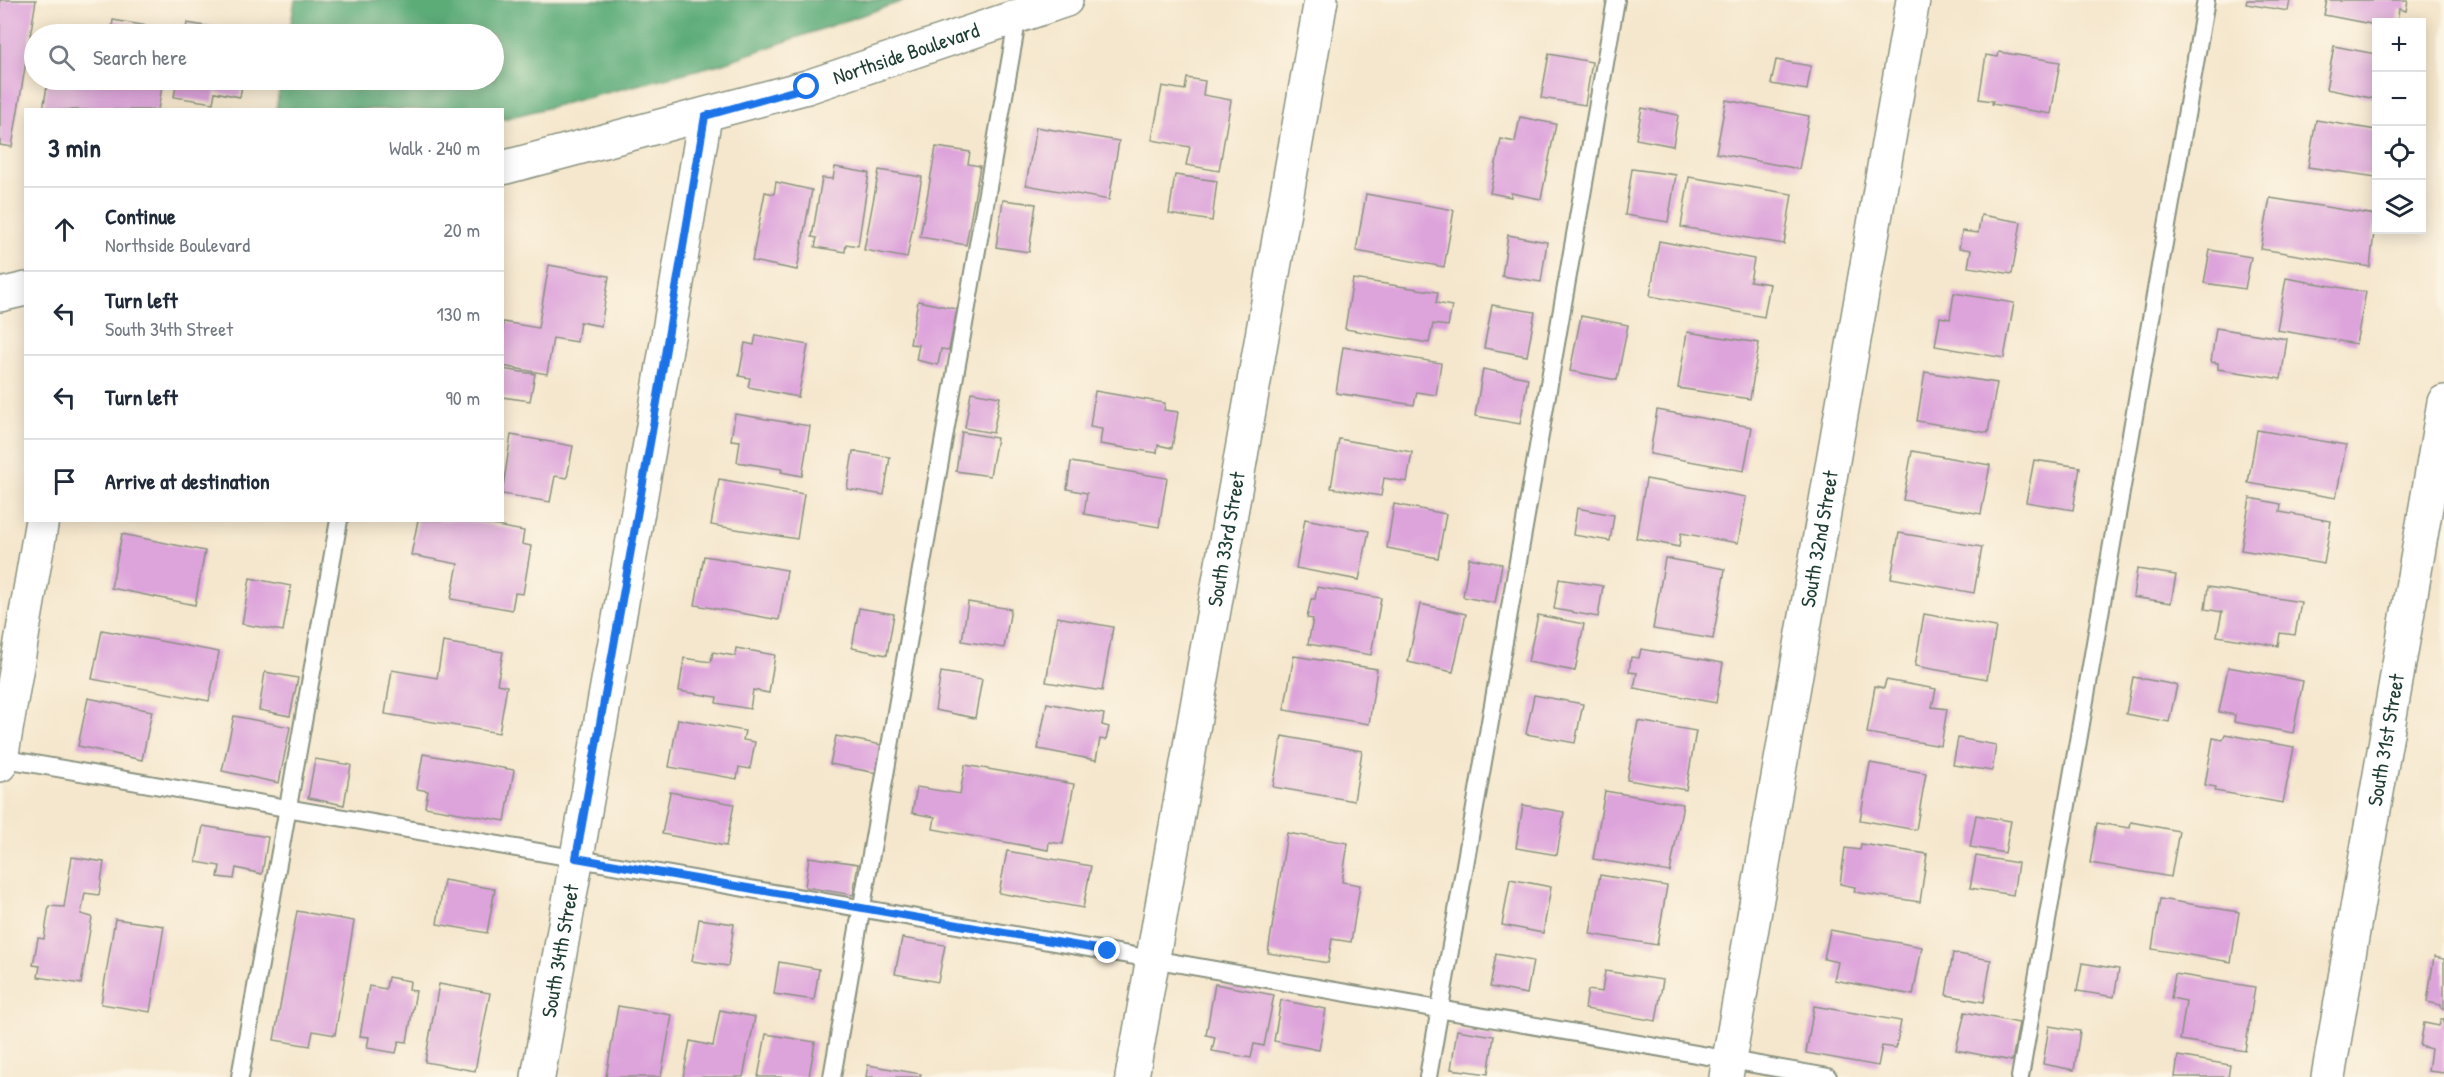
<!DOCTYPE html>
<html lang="en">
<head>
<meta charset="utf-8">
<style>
  body { margin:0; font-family:"Patrick Hand",sans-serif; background:#f2f2f3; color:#1f2937 }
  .controls { position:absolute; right:18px; top:18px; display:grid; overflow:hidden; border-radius:0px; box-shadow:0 3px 15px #0003 }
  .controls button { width:54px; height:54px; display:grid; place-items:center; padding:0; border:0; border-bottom:2px solid #e0e1e3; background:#fff; color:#1f2937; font:30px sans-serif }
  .stop { position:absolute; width:18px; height:18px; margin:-14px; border:4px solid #1a73e8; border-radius:50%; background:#fff }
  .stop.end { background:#1a73e8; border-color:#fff; box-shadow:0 2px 6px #0008 }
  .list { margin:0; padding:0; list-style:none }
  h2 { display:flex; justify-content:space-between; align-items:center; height:78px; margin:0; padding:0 24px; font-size:26px }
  h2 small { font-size:20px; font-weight:400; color:#747a83 }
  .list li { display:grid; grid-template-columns:39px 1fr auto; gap:18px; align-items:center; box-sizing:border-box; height:84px; padding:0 24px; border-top:2px solid #e0e1e3 }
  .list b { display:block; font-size:22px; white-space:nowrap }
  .list p { margin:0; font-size:20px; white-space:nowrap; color:#747a83 }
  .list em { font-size:20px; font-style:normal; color:#747a83 }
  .icon { flex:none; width:33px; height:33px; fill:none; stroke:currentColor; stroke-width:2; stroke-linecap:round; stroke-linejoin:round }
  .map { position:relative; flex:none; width:2444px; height:1077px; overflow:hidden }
  .search { position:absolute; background:#fff; box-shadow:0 3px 15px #0003; left:24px; top:24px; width:480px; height:66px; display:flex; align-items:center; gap:15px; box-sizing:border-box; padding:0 21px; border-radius:33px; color:#747a83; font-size:22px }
  .panel { position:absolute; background:#fff; box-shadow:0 3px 15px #0003; left:24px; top:108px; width:480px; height:414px; border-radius:0px }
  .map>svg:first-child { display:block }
</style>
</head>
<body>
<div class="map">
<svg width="2444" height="1077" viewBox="0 0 2444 1077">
  <rect width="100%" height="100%" fill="#fcf5e5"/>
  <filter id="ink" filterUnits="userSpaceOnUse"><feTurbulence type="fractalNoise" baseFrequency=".0167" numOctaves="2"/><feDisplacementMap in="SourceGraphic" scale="12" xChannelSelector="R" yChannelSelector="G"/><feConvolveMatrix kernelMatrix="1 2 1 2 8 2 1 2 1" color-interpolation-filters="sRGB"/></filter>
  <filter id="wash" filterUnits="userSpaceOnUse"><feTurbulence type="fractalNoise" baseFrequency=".008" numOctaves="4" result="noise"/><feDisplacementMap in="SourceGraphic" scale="24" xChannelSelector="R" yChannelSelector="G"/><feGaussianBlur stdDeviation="1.35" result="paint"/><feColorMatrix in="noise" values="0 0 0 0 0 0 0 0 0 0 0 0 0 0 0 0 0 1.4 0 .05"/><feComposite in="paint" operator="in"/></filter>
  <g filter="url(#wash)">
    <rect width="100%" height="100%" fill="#f5e7cd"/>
    <polygon fill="#5cac78" stroke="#3e7456" stroke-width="1.5" points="295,0 906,0 720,64 503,119 502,110 276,109 281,80 494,80 494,34 289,34"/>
    <g id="blocks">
      <g fill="#dda3db">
        <polygon points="0,0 36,0 12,147 0,145"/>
        <polygon points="2247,0 2290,0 2288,11 2246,4"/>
        <polygon points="2327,0 2408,0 2406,11 2399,9 2397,22 2376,22 2376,25 2324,15"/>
        <polygon points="113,20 171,30 170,34 111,34"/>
        <polygon points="187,23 247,33 247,34 185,34"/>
        <polygon points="2334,46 2376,54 2376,99 2326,89"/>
        <polygon points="1999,52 2060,62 2051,114 1992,104 1993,101 1979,99 1986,55 1998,57"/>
        <polygon points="1549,54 1592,62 1585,105 1541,98"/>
        <polygon points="1776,60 1811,66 1807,90 1771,84"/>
        <polygon points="1187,78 1205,81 1203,95 1231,100 1219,171 1186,165 1190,147 1152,140 1162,86 1185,90"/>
        <polygon points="48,80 163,80 158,110 43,110"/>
        <polygon points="177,80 243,80 240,97 215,92 213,103 174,97"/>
        <polygon points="244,80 266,80 265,84"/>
        <polygon points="1726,100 1809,116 1799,169 1716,153"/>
        <polygon points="1642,108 1678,115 1673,146 1636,139"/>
        <polygon points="1520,117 1556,124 1541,199 1511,193 1511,197 1490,193 1501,139 1515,142"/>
        <polygon points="2316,120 2376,130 2376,177 2308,167"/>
        <polygon points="1036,127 1119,141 1109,200 1026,185"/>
        <polygon points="936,147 970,152 968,164 980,166 966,245 920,237"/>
        <polygon points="835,167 869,173 858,246 846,244 845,252 815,247 817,238 812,237 822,178 833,179"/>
        <polygon points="1632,169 1676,175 1668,222 1625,215"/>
        <polygon points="879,170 922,177 907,258 864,250"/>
        <polygon points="1175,175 1217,181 1212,221 1169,214"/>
        <polygon points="1689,177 1792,194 1784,244 1681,227"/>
        <polygon points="776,182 812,190 797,270 752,261 765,192 774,194"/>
        <polygon points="1366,194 1454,210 1444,267 1356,251"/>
        <polygon points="2270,198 2376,215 2370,267 2261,249"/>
        <polygon points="1003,200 1036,204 1029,252 996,247"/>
        <polygon points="1981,215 2021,222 2012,274 1968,267 1971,250 1959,248 1962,231 1978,233"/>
        <polygon points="1508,235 1547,242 1541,282 1502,276"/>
        <polygon points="1659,241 1754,259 1750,281 1770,284 1764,317 1650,296"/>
        <polygon points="2210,250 2251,257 2245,289 2204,283"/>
        <polygon points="549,265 609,276 601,326 580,322 577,342 553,338 547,374 502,366 503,322 538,328"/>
        <polygon points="2286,278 2366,292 2356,344 2277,330"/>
        <polygon points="1353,279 1438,292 1436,303 1452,306 1448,326 1433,324 1429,343 1345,329"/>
        <polygon points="1954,293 2014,303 2004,358 1935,346 1940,317 1950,319"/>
        <polygon points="918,301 957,309 949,350 941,349 938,365 916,360 919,345 910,344"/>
        <polygon points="1492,305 1535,312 1527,356 1484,348"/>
        <polygon points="1581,316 1628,325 1617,380 1570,371"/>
        <polygon points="2216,328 2287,339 2281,379 2218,369 2218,363 2211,362"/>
        <polygon points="1687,332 1759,343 1750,399 1678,388"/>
        <polygon points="756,335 808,345 798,397 748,387 750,378 739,376 745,343 754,345"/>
        <polygon points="1343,347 1441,363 1436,395 1417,392 1414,405 1336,393"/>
        <polygon points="502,369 535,374 530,401 502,397"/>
        <polygon points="1483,369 1528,378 1520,424 1475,416"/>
        <polygon points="1925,372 1997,383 1988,433 1917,421"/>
        <polygon points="1095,391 1165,403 1164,410 1178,412 1172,448 1158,445 1157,453 1100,444 1102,429 1090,427"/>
        <polygon points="971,392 1000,397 993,433 965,428"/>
        <polygon points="1657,410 1752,427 1744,471 1650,454"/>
        <polygon points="735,414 810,426 802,476 781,472 782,469 737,462 740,441 731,440"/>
        <polygon points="2257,430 2346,445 2336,498 2248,483"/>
        <polygon points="962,432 997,438 990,476 956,471"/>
        <polygon points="511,435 573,446 567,478 555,476 550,502 502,494"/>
        <polygon points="1339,439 1412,452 1407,482 1384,478 1381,496 1331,488"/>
        <polygon points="853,451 890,457 884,495 847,489"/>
        <polygon points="1912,451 1990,465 1981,514 1903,500"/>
        <polygon points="2034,460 2080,467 2073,510 2026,502"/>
        <polygon points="1071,462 1167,478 1159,527 1084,514 1087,493 1067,489"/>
        <polygon points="719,479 804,494 797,539 711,525"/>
        <polygon points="1646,479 1746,497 1738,543 1681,533 1679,547 1636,538"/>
        <polygon points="2250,498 2281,504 2280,512 2331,521 2324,564 2241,550"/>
        <polygon points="1394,504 1446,514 1438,558 1387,548"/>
        <polygon points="1577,508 1614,515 1610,541 1573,535"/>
        <polygon points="1305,519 1369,531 1359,580 1296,568"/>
        <polygon points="418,520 465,520 524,531 522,544 531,546 523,594 515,593 512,610 451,599 458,564 411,555"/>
        <polygon points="1899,533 1982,547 1974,593 1891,578"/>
        <polygon points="122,534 205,551 195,605 111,588"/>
        <polygon points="704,556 787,570 779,620 695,605"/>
        <polygon points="1469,558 1502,564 1495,603 1463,597"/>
        <polygon points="1665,558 1725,569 1713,639 1653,629"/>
        <polygon points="2137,569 2176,575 2171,603 2133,597"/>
        <polygon points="250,578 291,586 283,631 242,624"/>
        <polygon points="1559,579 1603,586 1598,617 1554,609"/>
        <polygon points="1317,587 1381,598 1371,655 1308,644 1313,619 1307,618 1311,599 1315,599"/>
        <polygon points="2208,587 2301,602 2295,635 2280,633 2278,646 2217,636 2222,612 2205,609"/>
        <polygon points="968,602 1011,609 1004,648 962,641"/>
        <polygon points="1420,604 1466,614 1453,672 1408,662"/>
        <polygon points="859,608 894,614 887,655 852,648"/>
        <polygon points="1924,614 1996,627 1987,679 1915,666"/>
        <polygon points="1538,615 1584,624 1575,671 1528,662"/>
        <polygon points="1057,617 1113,627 1102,691 1046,682"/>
        <polygon points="102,630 219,652 209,701 92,679"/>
        <polygon points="443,642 503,652 497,684 507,686 499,733 385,714 392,670 437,678"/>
        <polygon points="736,648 775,655 769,693 753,690 750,709 716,703 717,697 679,691 684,658 711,662 713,652 735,656"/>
        <polygon points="1641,649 1723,663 1716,703 1634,688 1637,673 1629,672 1631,657 1639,658"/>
        <polygon points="1294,656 1377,669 1369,724 1284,710"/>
        <polygon points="2228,667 2303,681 2293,733 2234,722 2235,715 2219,712"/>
        <polygon points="265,672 298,678 290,716 259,710"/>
        <polygon points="941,672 982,679 975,718 935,710"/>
        <polygon points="2133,677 2177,685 2169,722 2126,714"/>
        <polygon points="1886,680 1936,689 1932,707 1947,709 1941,746 1867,733 1875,686 1884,688"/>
        <polygon points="1534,695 1583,704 1575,743 1526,734"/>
        <polygon points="88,698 152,711 142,760 78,746"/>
        <polygon points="1047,703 1104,714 1102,725 1109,727 1106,740 1100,739 1096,760 1038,749"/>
        <polygon points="234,716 290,727 279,783 222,771"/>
        <polygon points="678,719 745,731 743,740 755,742 750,769 739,767 737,779 669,767"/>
        <polygon points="1638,721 1696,731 1686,790 1627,780"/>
        <polygon points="2225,734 2294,747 2283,803 2215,791 2216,787 2205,785 2213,738 2223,740"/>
        <polygon points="836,736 882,745 877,773 830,764"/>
        <polygon points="1282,736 1362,751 1354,801 1273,787"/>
        <polygon points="1958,738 1996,745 1992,771 1953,765"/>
        <polygon points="423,754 514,770 505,821 425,807 428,791 417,789"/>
        <polygon points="315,759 351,765 344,805 308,798"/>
        <polygon points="1870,763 1926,773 1916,830 1860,820"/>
        <polygon points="965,765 1074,784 1063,844 1049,842 1048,850 933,829 935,817 912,813 917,787 960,794"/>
        <polygon points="1605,791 1683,804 1670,872 1593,859"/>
        <polygon points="670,792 734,804 726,846 662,834"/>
        <polygon points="1523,805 1564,812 1557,855 1516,848"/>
        <polygon points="1976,815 2011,821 2005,853 1970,847"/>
        <polygon points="2131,822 2179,831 2171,877 2090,863 2097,823 2130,828"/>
        <polygon points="203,826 268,837 262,874 236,868 234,879 218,877 220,866 196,862"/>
        <polygon points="1287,833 1348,843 1342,882 1360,885 1351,942 1332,939 1328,963 1268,953"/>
        <polygon points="1861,844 1927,854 1920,902 1854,892 1855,887 1840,884 1845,848 1860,850"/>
        <polygon points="1007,851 1091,866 1083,908 999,893"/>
        <polygon points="1976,856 2018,863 2013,895 1970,888"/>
        <polygon points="72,857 104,862 99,895 85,893 81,914 92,917 81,984 38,977 40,966 33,965 38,938 44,939 49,906 64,907"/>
        <polygon points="809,857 858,864 853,895 805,887"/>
        <polygon points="1600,875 1667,886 1657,945 1590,934"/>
        <polygon points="1510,879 1551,887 1543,933 1502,925"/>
        <polygon points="444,880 495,889 487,933 437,924"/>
        <polygon points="2160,899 2239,912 2231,962 2152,949"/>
        <polygon points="297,911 354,921 335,1035 313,1031 310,1046 274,1040"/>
        <polygon points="115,919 164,926 150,1012 101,1004"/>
        <polygon points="699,919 734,924 728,966 692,961"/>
        <polygon points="1830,930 1922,947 1913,995 1834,980 1838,962 1824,959"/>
        <polygon points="902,938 945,945 938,982 895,974"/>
        <polygon points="1953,953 1991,960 1984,1002 1946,995"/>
        <polygon points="1496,954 1533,961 1527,994 1490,987"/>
        <polygon points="2434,957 2444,959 2444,1009 2441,1008 2441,1005 2427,1002"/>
        <polygon points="779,962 819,969 814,1000 774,994"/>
        <polygon points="2082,963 2119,969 2114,997 2077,991"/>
        <polygon points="1605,971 1663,980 1656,1021 1585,1009 1588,990 1602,992"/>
        <polygon points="2175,974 2255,987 2245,1051 2180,1040 2186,1001 2171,998"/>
        <polygon points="388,977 410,981 409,990 416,991 407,1042 399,1041 396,1053 367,1048 369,1037 360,1036 369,986 386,989"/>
        <polygon points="439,984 490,993 475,1071 425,1062"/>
        <polygon points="1215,984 1274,995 1264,1046 1254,1044 1251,1058 1212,1051 1215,1037 1206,1035"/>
        <polygon points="1281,1000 1326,1009 1319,1050 1274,1041"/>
        <polygon points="618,1006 672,1015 661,1077 606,1077"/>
        <polygon points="1814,1006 1901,1021 1896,1048 1882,1046 1878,1066 1806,1053"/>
        <polygon points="720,1010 755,1017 743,1077 683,1077 690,1041 713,1046"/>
        <polygon points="1965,1012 2019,1023 2012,1061 1956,1050"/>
        <polygon points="2441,1019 2444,1019 2444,1073 2428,1071 2431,1049 2420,1046 2424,1023 2439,1026"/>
        <polygon points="2049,1026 2080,1031 2074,1070 2043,1064"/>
        <polygon points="1457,1030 1494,1036 1488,1074 1451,1069"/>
        <polygon points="766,1034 815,1042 809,1077 758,1077"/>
        <polygon points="2178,1056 2230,1065 2228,1077 2175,1077"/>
        <polygon points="868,1065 921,1074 920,1077 866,1077"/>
      </g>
    </g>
  </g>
  <g filter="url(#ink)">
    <use href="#blocks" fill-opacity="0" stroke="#8a9280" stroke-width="1.5"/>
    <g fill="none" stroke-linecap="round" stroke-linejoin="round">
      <g stroke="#8a9280" stroke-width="20">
        <g id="service">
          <polyline points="0,758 1828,1077"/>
          <polyline points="240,1077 339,520"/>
          <polyline points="832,1077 1018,16"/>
          <polyline points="1428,1077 1616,0"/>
          <polyline points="2020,1077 2206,0"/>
        </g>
      </g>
      <g stroke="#8a9280" stroke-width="36">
        <g id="minor">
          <path id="s1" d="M 502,168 L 807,87 L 1066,0"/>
          <polyline points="0,295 26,289"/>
          <polyline points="0,765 42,520"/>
          <path id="s2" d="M 538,1077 L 652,432 L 705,116"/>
          <path id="s3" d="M 1132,1077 L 1321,0"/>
          <path id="s4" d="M 1726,1077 L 1913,0"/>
          <path id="s5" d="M 2328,1077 L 2444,402"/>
        </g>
      </g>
      <use href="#service" stroke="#fff" stroke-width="16"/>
      <use href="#minor" stroke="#fff" stroke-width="33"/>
    </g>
  </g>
  <g fill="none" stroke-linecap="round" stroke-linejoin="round" filter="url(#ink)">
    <polyline stroke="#1a73e8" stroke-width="8" points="807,87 705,116 652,432 576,858 1108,951"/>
  </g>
  <g text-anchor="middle" stroke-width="4.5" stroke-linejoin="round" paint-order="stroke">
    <g font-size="21" fill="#1f3d34" stroke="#fcf5e5">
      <text dy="7" stroke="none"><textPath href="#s1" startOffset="420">Northside Boulevard</textPath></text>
      <text dy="7" stroke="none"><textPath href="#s3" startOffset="546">South 33rd Street</textPath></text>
      <text dy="7" stroke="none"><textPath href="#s4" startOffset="546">South 32nd Street</textPath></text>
      <text dy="7" stroke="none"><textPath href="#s5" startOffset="342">South 31st Street</textPath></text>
      <text dy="7" stroke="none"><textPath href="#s2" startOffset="128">South 34th Street</textPath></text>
    </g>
  </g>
</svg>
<div class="controls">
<button>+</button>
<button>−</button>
<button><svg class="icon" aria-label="locate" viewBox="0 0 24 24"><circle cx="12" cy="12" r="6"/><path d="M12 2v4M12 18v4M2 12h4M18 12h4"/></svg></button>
<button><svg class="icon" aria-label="layers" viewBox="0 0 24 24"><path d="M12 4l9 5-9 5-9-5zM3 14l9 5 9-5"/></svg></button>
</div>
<div class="stop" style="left:807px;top:87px"></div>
<div class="stop end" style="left:1108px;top:951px"></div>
<div class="search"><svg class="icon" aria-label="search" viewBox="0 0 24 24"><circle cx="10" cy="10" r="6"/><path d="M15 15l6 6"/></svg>Search here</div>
<section class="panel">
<h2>3 min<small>Walk · 240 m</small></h2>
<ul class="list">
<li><svg class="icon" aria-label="ahead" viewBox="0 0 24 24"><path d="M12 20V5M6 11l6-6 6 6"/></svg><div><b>Continue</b><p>Northside Boulevard</p></div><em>20 m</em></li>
<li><svg class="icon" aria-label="left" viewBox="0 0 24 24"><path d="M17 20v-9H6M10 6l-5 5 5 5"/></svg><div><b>Turn left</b><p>South 34th Street</p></div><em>130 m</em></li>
<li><svg class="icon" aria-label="left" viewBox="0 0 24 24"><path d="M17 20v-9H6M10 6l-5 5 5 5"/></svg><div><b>Turn left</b></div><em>90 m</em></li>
<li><svg class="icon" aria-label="arrive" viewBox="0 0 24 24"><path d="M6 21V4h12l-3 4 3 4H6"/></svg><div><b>Arrive at destination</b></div></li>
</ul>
</section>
</div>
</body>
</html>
